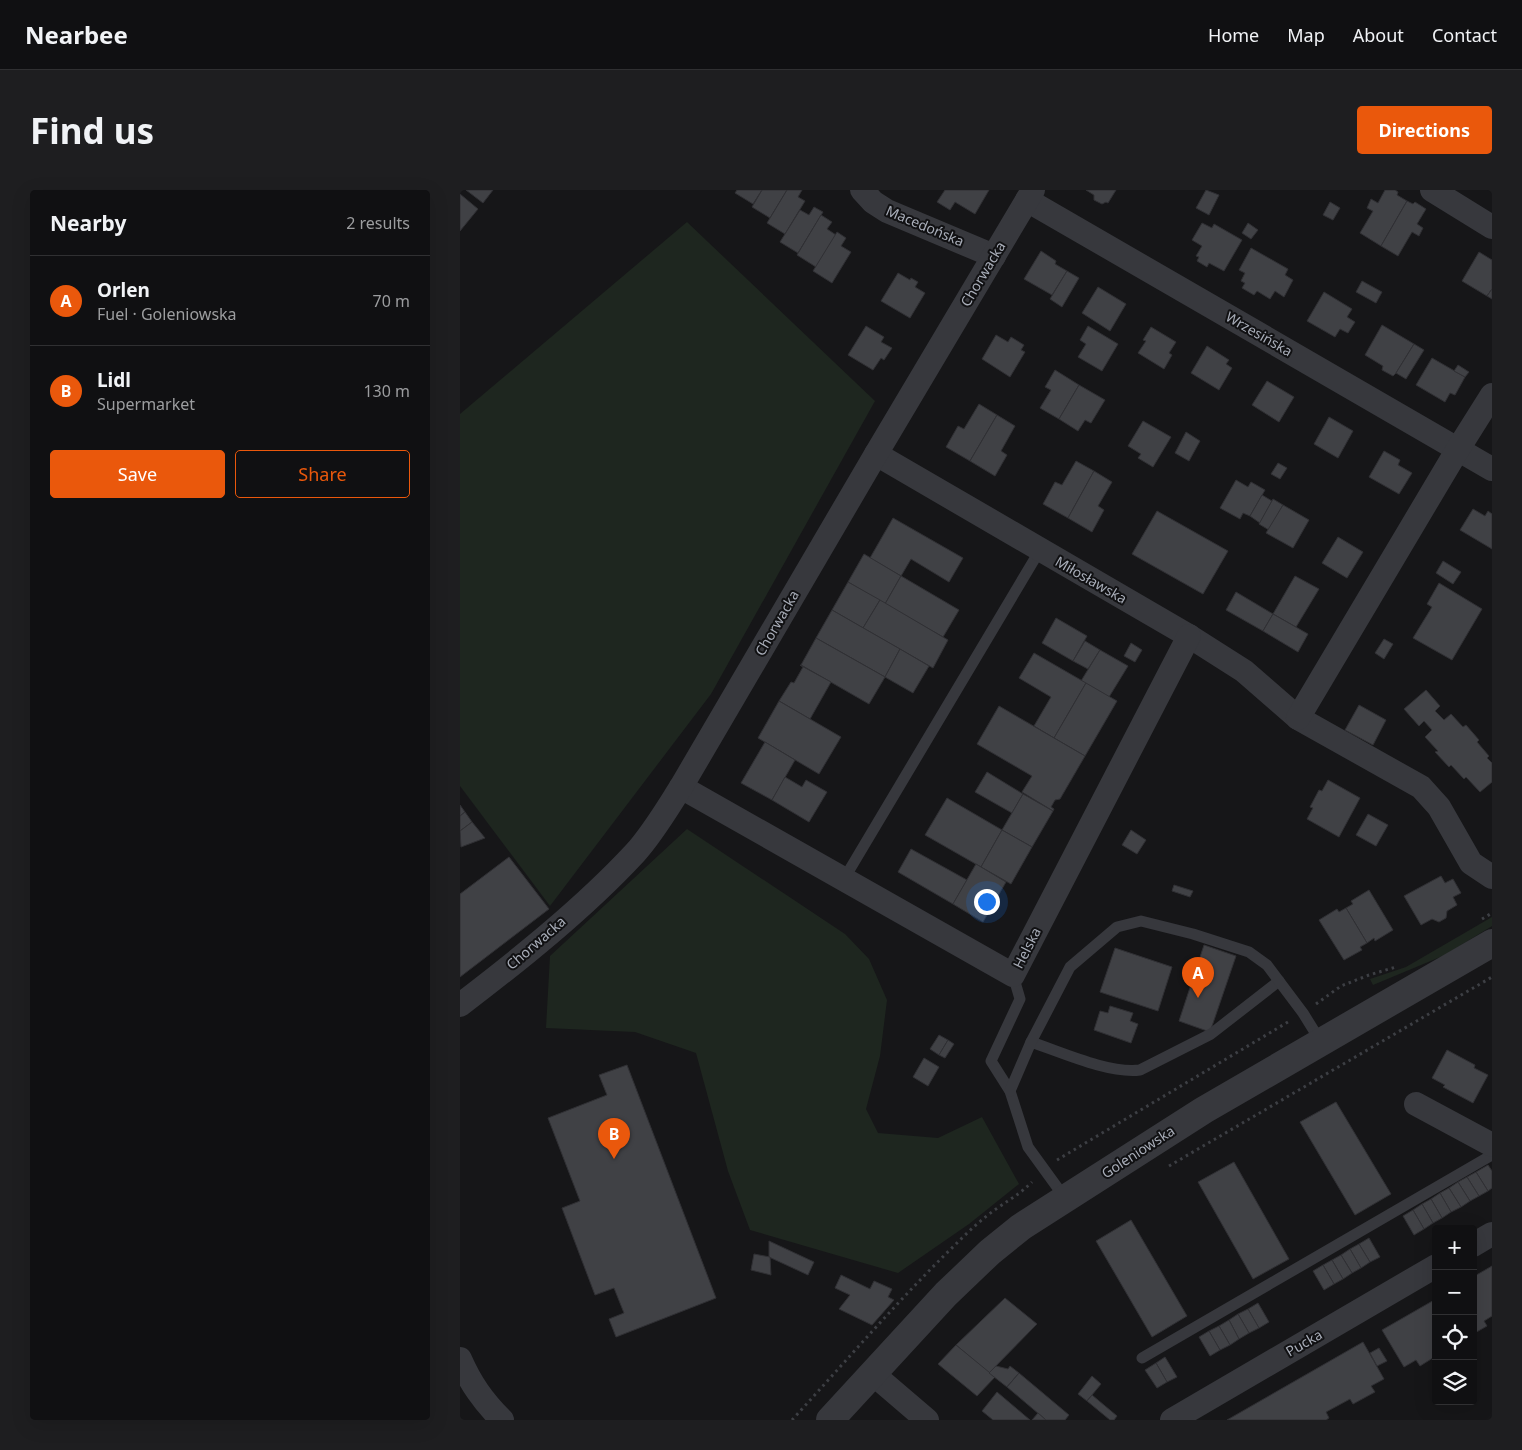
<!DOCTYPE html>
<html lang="en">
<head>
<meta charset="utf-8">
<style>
  body { margin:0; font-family:"Noto Sans",sans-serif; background:#1e1e20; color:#f1f3f6 }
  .controls { position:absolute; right:15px; bottom:15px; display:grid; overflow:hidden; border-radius:5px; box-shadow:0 5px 20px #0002 }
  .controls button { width:45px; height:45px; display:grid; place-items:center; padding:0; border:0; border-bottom:1px solid #303032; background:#101012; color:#f1f3f6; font:25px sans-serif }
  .you { position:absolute; left:526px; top:711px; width:18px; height:18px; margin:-12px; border:4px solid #fff; border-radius:50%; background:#1a73e8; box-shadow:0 0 0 8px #1a73e833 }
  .badge { display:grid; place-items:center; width:32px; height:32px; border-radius:50%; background:#ea580c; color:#fff; font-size:16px; font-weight:700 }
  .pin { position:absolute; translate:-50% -41px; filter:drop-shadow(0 1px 2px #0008) }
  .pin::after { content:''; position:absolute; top:26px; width:18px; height:15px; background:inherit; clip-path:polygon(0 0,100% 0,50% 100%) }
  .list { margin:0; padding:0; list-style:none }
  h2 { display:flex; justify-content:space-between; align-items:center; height:65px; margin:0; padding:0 20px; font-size:21px }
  h2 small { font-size:16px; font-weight:400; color:#9c9d9f }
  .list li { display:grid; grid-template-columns:32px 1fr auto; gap:15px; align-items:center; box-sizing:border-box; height:90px; padding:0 20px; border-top:1px solid #303032 }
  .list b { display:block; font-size:19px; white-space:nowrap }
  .list p { margin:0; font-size:16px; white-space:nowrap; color:#9c9d9f }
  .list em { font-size:16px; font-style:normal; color:#9c9d9f }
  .actions { display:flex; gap:10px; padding:15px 20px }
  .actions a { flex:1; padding:11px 0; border:1px solid #ea580c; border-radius:5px; text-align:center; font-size:18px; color:#ea580c }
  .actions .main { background:#ea580c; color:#fff }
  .icon { flex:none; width:28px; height:28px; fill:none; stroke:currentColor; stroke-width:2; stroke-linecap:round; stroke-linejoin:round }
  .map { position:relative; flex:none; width:1032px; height:1230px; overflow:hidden; border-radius:5px }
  header { display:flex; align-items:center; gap:30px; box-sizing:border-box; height:70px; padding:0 25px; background:#101012; border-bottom:1px solid #303032 }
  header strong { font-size:24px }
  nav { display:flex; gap:28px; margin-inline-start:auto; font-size:18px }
  .intro { display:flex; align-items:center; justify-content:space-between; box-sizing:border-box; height:120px; padding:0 30px }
  h1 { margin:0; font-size:35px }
  .button { padding:12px 22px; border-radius:5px; background:#ea580c; color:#fff; font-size:18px; font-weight:700 }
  main { display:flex; gap:30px; padding:0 30px }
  aside { flex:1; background:#101012; border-radius:5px; box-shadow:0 5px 20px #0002 }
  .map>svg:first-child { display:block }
</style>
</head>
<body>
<header>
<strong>Nearbee</strong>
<nav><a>Home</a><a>Map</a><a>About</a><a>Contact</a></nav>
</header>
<div class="intro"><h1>Find us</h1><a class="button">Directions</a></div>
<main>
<aside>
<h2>Nearby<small>2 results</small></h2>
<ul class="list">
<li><span class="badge">A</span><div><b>Orlen</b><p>Fuel · Goleniowska</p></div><em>70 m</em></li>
<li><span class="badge">B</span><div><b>Lidl</b><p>Supermarket</p></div><em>130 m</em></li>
</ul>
<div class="actions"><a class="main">Save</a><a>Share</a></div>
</aside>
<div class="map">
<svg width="1032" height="1230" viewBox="0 0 1032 1230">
  <rect width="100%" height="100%" fill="#161618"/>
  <g fill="#1e261f">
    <polygon points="227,32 415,211 251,504 90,716 0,596 0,224"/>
    <polygon points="227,639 385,744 409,769 427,810 420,866 406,919 418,943 478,948 522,927 559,994 509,1034 438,1083 290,1040 268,981 236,863 175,842 86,838 90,766"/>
    <polygon points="1032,727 1032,736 985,765 913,795 910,789 946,777"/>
  </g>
  <g fill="#404145" stroke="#303034">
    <polygon points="6,0 33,0 23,13"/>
    <polygon points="277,0 302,0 293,14 275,3"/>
    <polygon points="302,0 327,0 310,28 292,17"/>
    <polygon points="327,0 342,0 338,7 345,11 325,44 307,33"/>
    <polygon points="485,0 529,0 515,24 495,12 490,20 477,12"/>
    <polygon points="626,0 656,0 648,13 646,12 642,14 634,10 634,5"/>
    <polygon points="746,0 759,5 749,25 736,18"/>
    <polygon points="925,0 935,0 938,2 937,5 947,11 921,56 900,43 913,21 907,18 911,9 918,13"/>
    <polygon points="0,4 18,19 0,41"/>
    <polygon points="947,11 953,14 955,12 966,19 957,34 963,38 959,46 952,42 938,66 921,56"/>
    <polygon points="870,12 880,18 873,30 863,25"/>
    <polygon points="354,17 363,22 338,63 320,52 340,20 349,25"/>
    <polygon points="361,25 372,32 367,39 376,45 356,77 337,65"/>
    <polygon points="742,33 752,38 754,34 782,50 764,81 749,73 747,77 737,71 739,67 736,66 742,56 732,50"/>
    <polygon points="788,33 798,40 791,49 782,43"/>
    <polygon points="377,42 386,48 381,56 391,62 372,93 353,81"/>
    <polygon points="791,58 828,79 825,85 833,90 824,107 815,101 810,109 797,101 794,105 782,98 785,93 781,91 785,83 779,80"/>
    <polygon points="581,61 596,71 595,74 607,81 592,105 564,89"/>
    <polygon points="1019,62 1032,70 1032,99 1027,106 1002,91"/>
    <polygon points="607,81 619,88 602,117 590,109"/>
    <polygon points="438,83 450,90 451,88 458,92 455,97 465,103 450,128 421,111"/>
    <polygon points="902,91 922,102 916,113 896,102"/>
    <polygon points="638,97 666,114 650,141 622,123"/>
    <polygon points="1032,99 1032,109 1027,106"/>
    <polygon points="864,102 892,119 887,127 895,132 888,143 880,139 875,147 847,131"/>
    <polygon points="922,135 954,154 936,183 933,186 922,180 923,176 905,165"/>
    <polygon points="406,136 424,147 421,152 432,158 424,170 421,168 413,180 388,165"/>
    <polygon points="628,136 658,154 642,181 618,167 626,154 620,150"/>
    <polygon points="691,137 716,152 709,163 712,165 704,179 678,163 686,151 683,150"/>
    <polygon points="536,145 548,152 551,147 564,155 561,160 565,162 550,187 522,169"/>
    <polygon points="954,154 964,160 946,189 936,183"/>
    <polygon points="747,156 769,170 766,174 772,178 759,200 731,183"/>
    <polygon points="972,168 1005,187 995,205 990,203 985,212 956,195"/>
    <polygon points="998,175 1009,182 1005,187 994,181"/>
    <polygon points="595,180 619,195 599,229 580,218 591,200 585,197"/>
    <polygon points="807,191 834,207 819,232 792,215"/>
    <polygon points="619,195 645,210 631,233 625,230 618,241 599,229"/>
    <polygon points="519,214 537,225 510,271 486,257 498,236 504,239"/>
    <polygon points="537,225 555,236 541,261 547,265 535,286 510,271"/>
    <polygon points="869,227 893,241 878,268 854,254"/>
    <polygon points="683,231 711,247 693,277 678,268 681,264 668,256"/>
    <polygon points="726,242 740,251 729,271 715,263"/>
    <polygon points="924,261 940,270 938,275 952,283 939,304 909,287"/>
    <polygon points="616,271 634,281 608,328 583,314 595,292 602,295"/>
    <polygon points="818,273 827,278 820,289 811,284"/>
    <polygon points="634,281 652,292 638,316 644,320 632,342 608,328"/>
    <polygon points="776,290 788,297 791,292 805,300 790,326 783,323 780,329 760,318"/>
    <polygon points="802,305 812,311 800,333 790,326"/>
    <polygon points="813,309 823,315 809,340 799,334"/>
    <polygon points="823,315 849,330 833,358 806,343"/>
    <polygon points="1013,319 1025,326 1028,321 1032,324 1032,359 1000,340"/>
    <polygon points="697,321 768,361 743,404 672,364"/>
    <polygon points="433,328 503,368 489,392 451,369 441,386 410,368"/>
    <polygon points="878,347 903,362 887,388 862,373"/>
    <polygon points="404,364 441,386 425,414 388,392"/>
    <polygon points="983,371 1001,382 993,394 976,383"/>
    <polygon points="441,386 499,420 483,447 425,414"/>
    <polygon points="835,386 859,399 836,437 813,424"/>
    <polygon points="388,392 420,410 403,438 372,420"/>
    <polygon points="979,393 1022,419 992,470 953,448 972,417 967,414"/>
    <polygon points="776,402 813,424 803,441 766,420"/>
    <polygon points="420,410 488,450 473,478 403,438"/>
    <polygon points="372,420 440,459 425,487 356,448"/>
    <polygon points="813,424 848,444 838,462 803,441"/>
    <polygon points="596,428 627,446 613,471 582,453"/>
    <polygon points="356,448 425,487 409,514 341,475"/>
    <polygon points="924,449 933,454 924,469 915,463"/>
    <polygon points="625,451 640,460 628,479 613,471"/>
    <polygon points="671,453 682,460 675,472 664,466"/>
    <polygon points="440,459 469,476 453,503 425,487"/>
    <polygon points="640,460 668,476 649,507 621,491"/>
    <polygon points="574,463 626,493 594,548 574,536 591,507 559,488"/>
    <polygon points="340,475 371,492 350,529 319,511 331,492 334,493 343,477"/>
    <polygon points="626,493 657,511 625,566 594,548"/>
    <polygon points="966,500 980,516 975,521 984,530 991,524 1003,537 1006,535 1019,550 1017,552 1029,566 1027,568 1032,573 1032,592 1020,602 1006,587 1004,589 991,575 989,577 975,562 978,561 965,547 972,540 964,531 959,536 944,519"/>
    <polygon points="319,511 381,547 359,584 298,548"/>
    <polygon points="899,515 926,530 913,555 885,540"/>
    <polygon points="539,516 625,566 600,609 595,610 591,617 594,619 593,621 562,602 572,586 517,554"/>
    <polygon points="305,552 335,570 312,610 281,593"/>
    <polygon points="527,582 563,604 552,623 515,602"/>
    <polygon points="325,587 342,597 346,590 367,602 349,632 312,610"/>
    <polygon points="868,590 900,608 879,647 847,629 853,618 850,617 859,600 862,601"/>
    <polygon points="563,604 593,621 572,657 542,640"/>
    <polygon points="487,608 542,640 521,677 465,645"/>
    <polygon points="0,615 5,622 0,626"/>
    <polygon points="5,622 12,632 0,641 0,626"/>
    <polygon points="908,624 928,635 916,656 896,645"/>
    <polygon points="12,632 25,648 1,657 0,641"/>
    <polygon points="542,640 572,657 551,694 521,677"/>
    <polygon points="671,640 686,650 677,664 662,655"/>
    <polygon points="451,659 507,690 493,714 438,682"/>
    <polygon points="49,667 89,719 0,787 0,704"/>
    <polygon points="516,674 546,692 523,732 493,714"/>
    <polygon points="981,686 985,693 993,689 1001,703 993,707 997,715 987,721 986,728 979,732 972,729 961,735 944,706"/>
    <polygon points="714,695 733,701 730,707 712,701"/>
    <polygon points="909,700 933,740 915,751 914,748 907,753 886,718 893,714 891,711"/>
    <polygon points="886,718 907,753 900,757 902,760 884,770 859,730 877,719 879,722"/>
    <polygon points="744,755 776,766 750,842 719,831"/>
    <polygon points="655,758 712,777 698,821 640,802"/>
    <polygon points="650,816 673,823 670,831 678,834 671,853 634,840 640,821 648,823"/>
    <polygon points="479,845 488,850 479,865 470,859"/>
    <polygon points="488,850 494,854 485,868 479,865"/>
    <polygon points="987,860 1015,875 1014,878 1028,885 1013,913 983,897 985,895 972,888"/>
    <polygon points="464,868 479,877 468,896 453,887"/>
    <polygon points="167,875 256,1108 156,1147 149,1129 164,1123 154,1098 135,1105 102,1018 120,1011 88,928 147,905 139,885"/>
    <polygon points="876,912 931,1004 895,1025 840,932"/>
    <polygon points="774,972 829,1069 793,1089 738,992"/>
    <polygon points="1028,975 1032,981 1032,998 1028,1001 1016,982"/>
    <polygon points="1016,982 1028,1001 1019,1006 1007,987"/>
    <polygon points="1007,987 1019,1006 1010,1011 998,992"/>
    <polygon points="998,992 1010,1011 1001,1017 989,998"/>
    <polygon points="989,998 1001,1017 991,1022 980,1003"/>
    <polygon points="980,1003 991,1022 982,1028 971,1009"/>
    <polygon points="971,1009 982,1028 973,1033 962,1014"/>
    <polygon points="962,1014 973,1033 964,1039 953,1020"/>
    <polygon points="953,1020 964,1039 954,1045 943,1026"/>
    <polygon points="671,1030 727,1126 692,1147 636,1051"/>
    <polygon points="909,1048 920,1067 910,1072 899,1054"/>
    <polygon points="309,1051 354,1072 348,1085 309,1067"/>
    <polygon points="899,1054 910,1072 901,1078 890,1059"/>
    <polygon points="890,1059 901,1078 892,1083 881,1065"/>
    <polygon points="294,1064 310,1067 311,1085 291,1080"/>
    <polygon points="881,1065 892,1083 883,1089 872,1070"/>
    <polygon points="872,1070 883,1089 874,1094 863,1075"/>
    <polygon points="863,1075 874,1094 864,1100 853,1081"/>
    <polygon points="1032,1076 1032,1126 1024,1131 1027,1136 1013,1144 1013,1087"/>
    <polygon points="381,1085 410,1099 414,1091 432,1099 428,1107 434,1110 412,1135 379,1119 390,1105 375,1098"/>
    <polygon points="545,1108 577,1134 529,1183 496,1155"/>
    <polygon points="976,1109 976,1166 960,1176 956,1170 944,1177 922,1140"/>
    <polygon points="798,1113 809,1132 799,1138 788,1119"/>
    <polygon points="788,1119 799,1138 789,1143 778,1124"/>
    <polygon points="778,1124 789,1143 779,1149 769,1130"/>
    <polygon points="769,1130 779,1149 770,1155 759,1136"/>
    <polygon points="759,1136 770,1155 760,1160 749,1141"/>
    <polygon points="749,1141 760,1160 750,1166 739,1147"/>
    <polygon points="903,1152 924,1189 911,1196 915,1202 893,1214 890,1209 866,1222 869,1228 866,1230 767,1230"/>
    <polygon points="496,1155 535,1187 517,1206 478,1174"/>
    <polygon points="919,1158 927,1171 917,1176 910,1163"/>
    <polygon points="705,1167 717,1187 707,1192 696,1173"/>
    <polygon points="696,1173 707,1192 697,1198 685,1180"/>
    <polygon points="536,1176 548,1179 550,1176 559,1183 547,1197 529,1183"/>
    <polygon points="559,1183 609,1225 605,1230 586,1230 547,1197"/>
    <polygon points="632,1186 641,1194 627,1211 618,1204"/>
    <polygon points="537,1202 570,1230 533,1230 522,1221"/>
    <polygon points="632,1205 657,1226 654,1230 650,1230 627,1211"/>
    <polygon points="578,1223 586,1230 572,1230"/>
  </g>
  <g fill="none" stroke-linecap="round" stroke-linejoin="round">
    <g stroke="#3d3f44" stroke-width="3" stroke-dasharray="2.5 4" stroke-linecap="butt">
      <polyline points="1022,729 1032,723"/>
      <polyline points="856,814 881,796 909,785 936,777"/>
      <polyline points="597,970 828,832"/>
      <polyline points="709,976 1032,787"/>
      <path d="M 332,1230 C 387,1170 440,1108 498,1052 C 511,1039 524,1027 539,1017 C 552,1008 561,1003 572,992"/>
    </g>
    <g stroke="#37383d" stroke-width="11">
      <polyline points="384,689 580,360"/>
      <polyline points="553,785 560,809 531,871 550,901 568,957 605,1008"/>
      <path d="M 571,852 C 601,862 649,884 680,880 L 751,844 L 819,791"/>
      <polyline points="550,901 571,852 610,777 657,737 681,731 733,744 789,762 807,775 843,823 861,852"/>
      <polyline points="682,1168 1032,965"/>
    </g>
    <g stroke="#37383d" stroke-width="24">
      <polyline points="402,0 413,12 427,21 534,66"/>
      <polyline points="972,0 1032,37"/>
      <polyline points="567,10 1032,279"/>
      <polyline points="416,264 729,446 784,481 838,528 961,597 979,617 1011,673 1032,687"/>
      <polyline points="838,528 998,259 1032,205"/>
      <polyline points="221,597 553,785 729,446"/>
      <path d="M 0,815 C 59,770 124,718 175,663 C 193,643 207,619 221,597 L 416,264 L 573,0"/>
      <polyline points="956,914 1032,955"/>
      <polyline points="1013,1055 1032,1044"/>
      <path d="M 0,1169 C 11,1194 23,1211 42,1230"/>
      <polyline points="412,1183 467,1230"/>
      <polyline points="712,1230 976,1076"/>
    </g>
    <polyline stroke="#37383d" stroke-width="28" points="370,1230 486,1104 530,1062 561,1037 744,920 1032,753"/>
  </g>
  <g text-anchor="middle" stroke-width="4" stroke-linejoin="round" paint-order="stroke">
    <g font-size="14" fill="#a8adb8" stroke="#111113">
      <text transform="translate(465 36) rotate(23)" y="5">Macedońska</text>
      <text transform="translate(523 84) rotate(-59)" y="5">Chorwacka</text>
      <text transform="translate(799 144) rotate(30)" y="5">Wrzesińska</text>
      <text transform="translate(631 390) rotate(30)" y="5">Miłosławska</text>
      <text transform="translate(317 433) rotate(-60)" y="5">Chorwacka</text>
      <text transform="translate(76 753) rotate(-41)" y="5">Chorwacka</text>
      <text transform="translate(567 758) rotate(-63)" y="5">Helska</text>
      <text transform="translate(678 962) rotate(-33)" y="5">Goleniowska</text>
      <text transform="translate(844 1153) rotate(-30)" y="5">Pucka</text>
    </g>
  </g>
</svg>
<div class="controls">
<button>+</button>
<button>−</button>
<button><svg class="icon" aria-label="locate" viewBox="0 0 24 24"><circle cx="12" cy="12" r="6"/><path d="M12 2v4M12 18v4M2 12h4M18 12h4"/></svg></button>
<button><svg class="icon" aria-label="layers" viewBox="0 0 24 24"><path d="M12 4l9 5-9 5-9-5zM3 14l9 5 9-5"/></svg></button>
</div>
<div class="you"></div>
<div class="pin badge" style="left:738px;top:808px">A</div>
<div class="pin badge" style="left:154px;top:969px">B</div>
</div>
</main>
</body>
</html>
